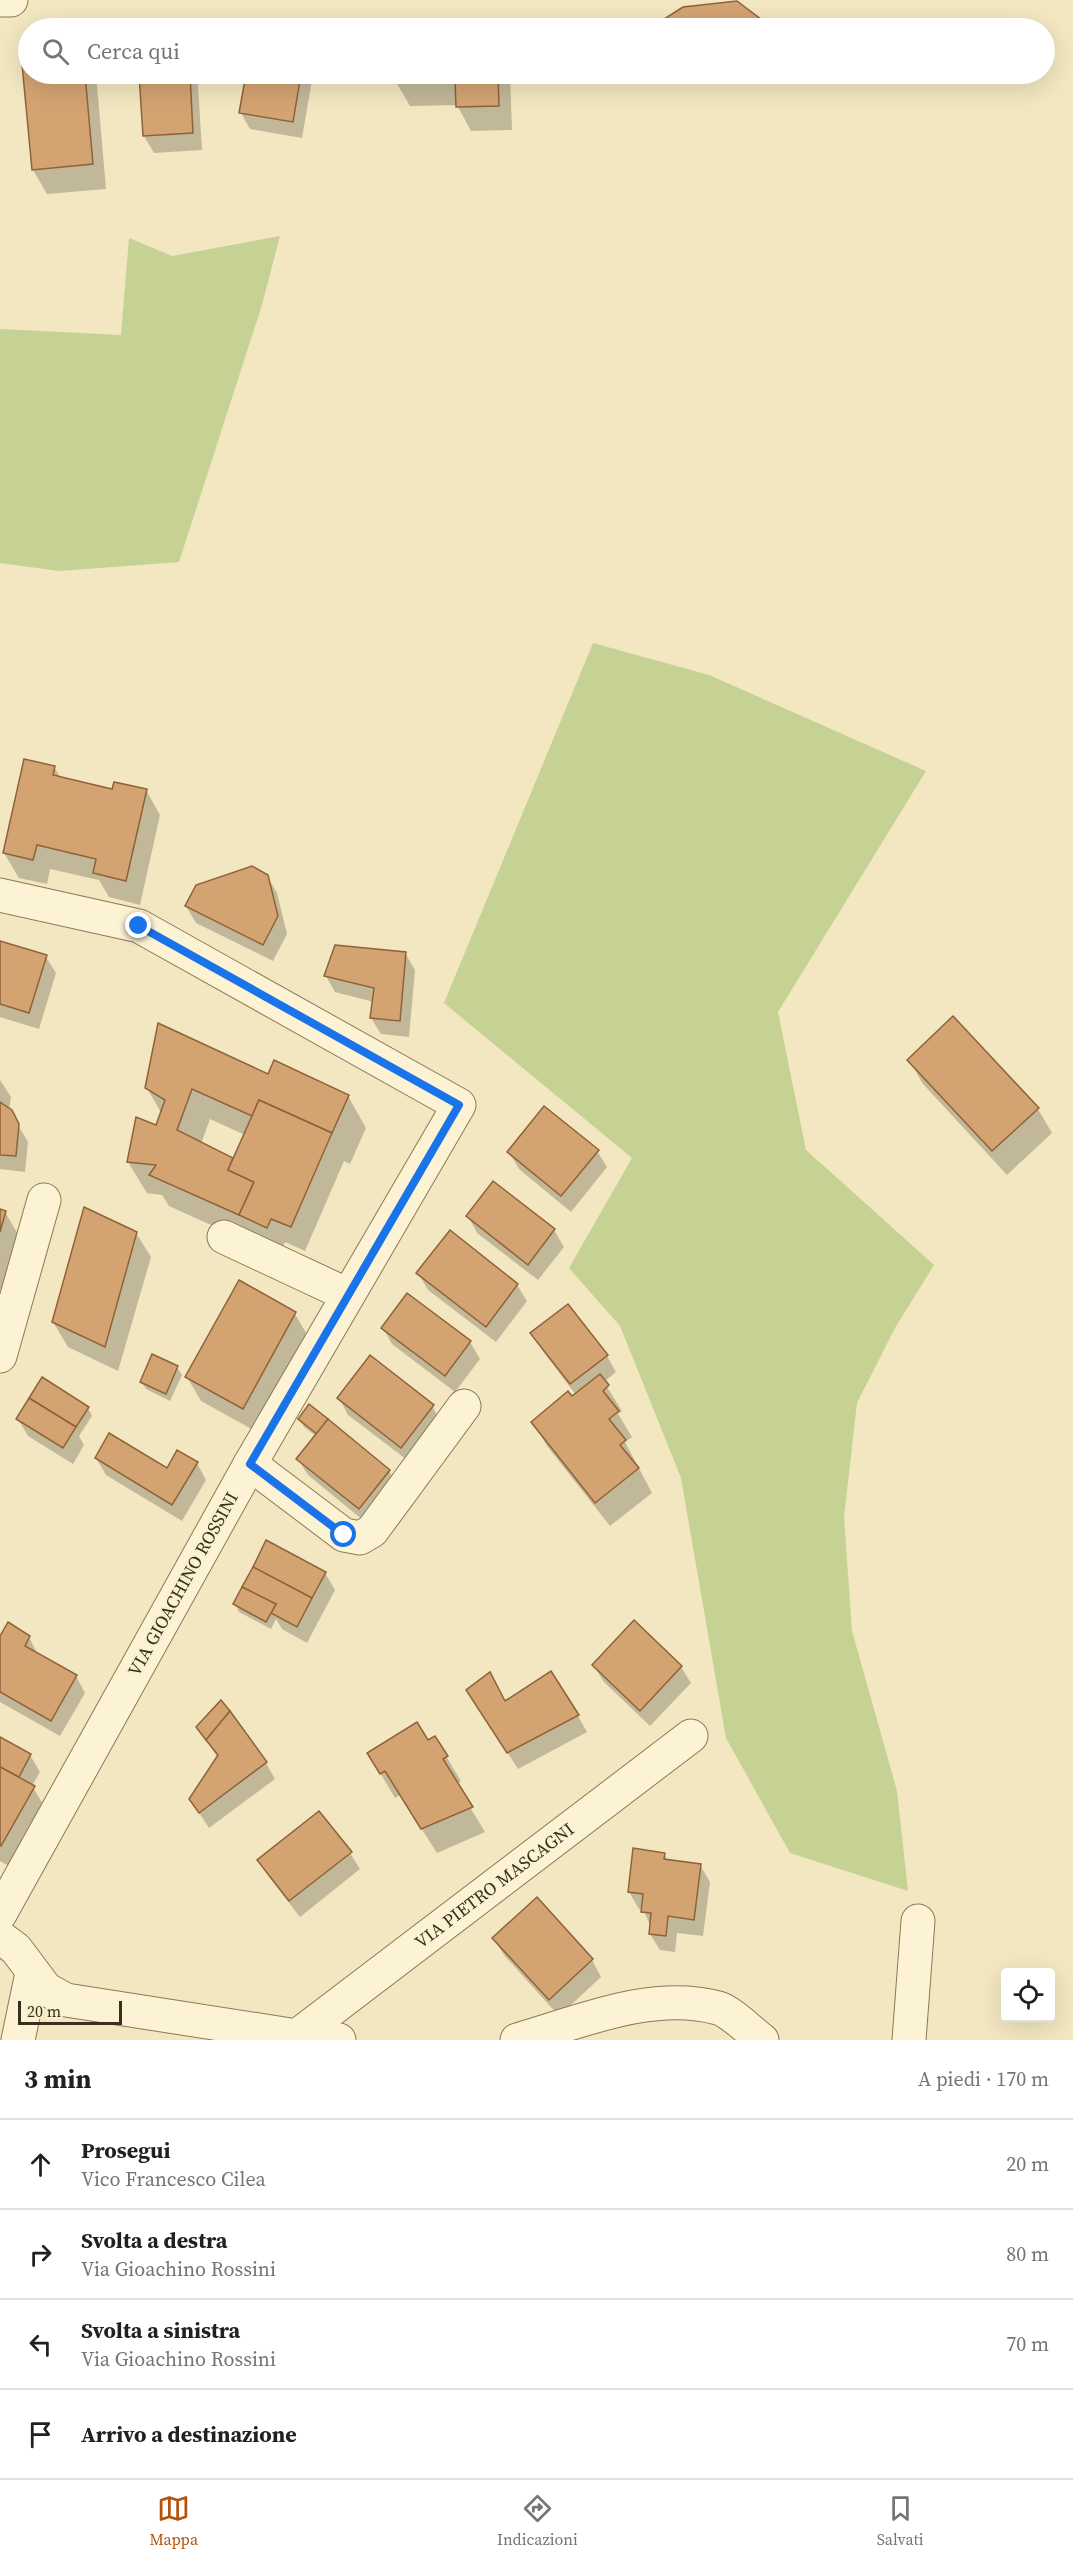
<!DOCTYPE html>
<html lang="it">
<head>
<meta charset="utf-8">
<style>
  body { margin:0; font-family:"Source Serif 4",serif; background:#f2f2f2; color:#202124 }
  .controls { position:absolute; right:18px; bottom:18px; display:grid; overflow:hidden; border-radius:6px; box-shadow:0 6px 24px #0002 }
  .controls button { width:54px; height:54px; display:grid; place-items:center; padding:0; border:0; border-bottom:2px solid #e0e0e0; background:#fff; color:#202124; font:30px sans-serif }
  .scale { position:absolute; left:18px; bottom:15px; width:104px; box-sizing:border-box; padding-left:6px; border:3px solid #3b2e1c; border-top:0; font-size:16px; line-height:21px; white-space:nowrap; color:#3b2e1c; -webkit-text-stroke:4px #f9f0d0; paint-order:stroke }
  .stop { position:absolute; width:18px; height:18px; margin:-14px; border:4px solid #1a73e8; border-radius:50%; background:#fff }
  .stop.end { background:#1a73e8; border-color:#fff; box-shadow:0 2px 6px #0008 }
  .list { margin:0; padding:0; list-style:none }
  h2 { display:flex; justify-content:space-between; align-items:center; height:78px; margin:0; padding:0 24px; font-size:26px }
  h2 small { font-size:20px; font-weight:400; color:#757577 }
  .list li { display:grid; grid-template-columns:39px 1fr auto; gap:18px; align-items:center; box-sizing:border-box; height:90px; padding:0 24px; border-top:2px solid #e0e0e0 }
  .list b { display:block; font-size:22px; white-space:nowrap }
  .list p { margin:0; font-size:20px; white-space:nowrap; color:#757577 }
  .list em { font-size:20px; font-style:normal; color:#757577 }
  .icon { flex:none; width:33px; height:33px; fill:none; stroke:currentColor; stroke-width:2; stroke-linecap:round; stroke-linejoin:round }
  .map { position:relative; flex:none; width:1073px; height:2040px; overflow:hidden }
  .search { position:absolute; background:#fff; box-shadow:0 6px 24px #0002; left:18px; right:18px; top:18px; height:66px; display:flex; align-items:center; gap:15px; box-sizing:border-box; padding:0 21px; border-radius:33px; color:#757577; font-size:22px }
  .sheet { height:438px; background:#fff }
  nav { display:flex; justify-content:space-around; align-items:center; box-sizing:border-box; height:84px; border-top:2px solid #e0e0e0; background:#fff; font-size:16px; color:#757577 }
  nav a { display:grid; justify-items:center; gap:3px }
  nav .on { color:#b45309 }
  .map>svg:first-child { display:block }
</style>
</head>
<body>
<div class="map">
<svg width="1073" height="2040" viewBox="0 0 1073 2040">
  <rect width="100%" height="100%" fill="#f2e7c0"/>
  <g fill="#c5d293">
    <polygon points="280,236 262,305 179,562 59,571 0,563 0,329 121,335 129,238 172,256"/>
    <polygon points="593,643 709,675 926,771 778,1012 806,1150 934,1265 895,1328 857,1403 844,1517 852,1631 897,1791 908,1891 790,1853 726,1738 681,1478 620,1326 569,1268 632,1158 444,1003"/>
  </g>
  <g fill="#0003" fill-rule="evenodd">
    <polygon points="737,2 770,28 653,28 683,8"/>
    <polygon points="449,25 451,28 394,28 394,27"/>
    <polygon points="28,65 28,74 90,74 97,85 106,189 47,194 33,170 23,66"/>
    <polygon points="141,74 191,74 198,86 202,150 154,153 144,136"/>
    <polygon points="247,74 313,74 302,138 250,129 241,113"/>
    <polygon points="396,74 510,74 512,130 471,131 457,105 410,106 396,82"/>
    <polygon points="739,74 749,74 743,79"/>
    <polygon points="54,767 61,778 113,791 146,790 160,815 140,905 109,897 99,880 50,869 47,884 19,878 4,853"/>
    <polygon points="267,876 277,893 287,934 273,961 196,923 186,906"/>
    <polygon points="0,942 46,957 56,973 39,1029 0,1017"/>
    <polygon points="405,953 415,970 409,1037 381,1034 371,1018 374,1002 335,992 326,976"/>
    <polygon points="909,1060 1038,1109 1052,1133 1007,1175 923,1084"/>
    <path d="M 269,1076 L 348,1096 L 366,1128 L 350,1164 L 344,1161 L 305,1251 L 285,1242 L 281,1251 L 257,1246 L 169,1206 L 162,1195 L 147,1193 L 128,1162 L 157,1127 L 162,1114 L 147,1088 ZM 210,1119 L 245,1135 L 233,1161 L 201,1144 Z"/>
    <polygon points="0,1080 11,1097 9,1110 28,1142 25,1172 0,1169"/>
    <polygon points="597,1151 607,1167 571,1212 519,1169 509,1152"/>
    <polygon points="493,1183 554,1230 564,1247 538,1280 477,1233 468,1216"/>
    <polygon points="0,1210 5,1212 19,1236 5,1290 0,1289"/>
    <polygon points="136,1233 151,1257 118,1371 68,1347 53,1322"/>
    <polygon points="418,1273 517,1285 527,1301 496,1342 428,1290"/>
    <polygon points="295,1314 309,1338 257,1432 201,1401 187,1377"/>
    <polygon points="383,1328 470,1342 480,1359 455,1392 392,1344"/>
    <polygon points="532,1333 607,1356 616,1372 604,1382 622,1411 618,1414 632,1437 625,1442 652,1493 610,1526 547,1446 533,1422 576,1395 542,1350"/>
    <polygon points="177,1367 182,1375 170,1401 146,1389 141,1381"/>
    <polygon points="339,1398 432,1406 442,1423 411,1463 348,1415"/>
    <polygon points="88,1408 92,1416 79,1436 84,1445 73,1464 28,1436 18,1419"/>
    <polygon points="299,1419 389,1471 399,1487 369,1525 308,1475 298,1459 316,1436 304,1427"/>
    <polygon points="96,1458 167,1470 197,1463 206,1480 182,1521 106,1475"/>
    <polygon points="325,1573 335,1590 307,1643 282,1629 276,1619 271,1629 239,1612 235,1604"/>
    <polygon points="634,1622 681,1667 691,1683 650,1726 604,1682 594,1666"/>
    <polygon points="29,1637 38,1655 76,1676 85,1693 60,1736 0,1702 0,1639"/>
    <polygon points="468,1691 505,1703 578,1716 587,1732 518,1769"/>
    <polygon points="197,1727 266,1763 275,1779 209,1828 190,1799 218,1758"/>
    <polygon points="0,1738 30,1755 40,1772 32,1786 48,1812 16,1870 0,1861"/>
    <polygon points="435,1738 461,1781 456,1784 485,1832 437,1853 400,1795 395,1798 369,1754 428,1743"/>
    <polygon points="350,1853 360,1869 300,1917 269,1877 259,1861"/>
    <polygon points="664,1854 668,1861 700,1865 710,1882 703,1936 677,1933 675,1952 660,1950 650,1934 651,1927 643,1909 639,1909 629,1892"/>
    <polygon points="537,1899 592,1960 601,1977 559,2016 504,1955 494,1939"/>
  </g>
  <g fill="#d4a372" stroke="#8f6239" stroke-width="1.5">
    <polygon points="737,1 770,26 767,28 650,28 683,7"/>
    <polygon points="450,23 451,28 392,28 392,25"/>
    <polygon points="254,24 281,28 253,28"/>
    <polygon points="22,64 28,64 28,74 85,74 93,164 32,170"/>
    <polygon points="139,74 190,74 193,133 143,136"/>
    <polygon points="246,74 301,74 293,122 239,113"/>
    <polygon points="394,74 498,74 499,106 456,107 455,80 395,82"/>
    <polygon points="24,759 55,766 53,775 112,789 114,782 147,789 126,881 93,873 96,859 37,845 33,860 3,853"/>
    <polygon points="252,866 268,875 278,916 263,945 185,906 196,885"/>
    <polygon points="0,941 47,955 29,1013 0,1004"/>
    <polygon points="335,945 406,952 400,1021 370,1018 374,988 324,976"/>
    <polygon points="953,1016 1039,1108 992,1151 907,1060"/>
    <polygon points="158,1023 268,1074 274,1060 349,1095 332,1133 259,1100 252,1116 192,1089 177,1130 233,1158 228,1170 254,1182 239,1215 149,1175 156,1165 127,1162 136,1117 156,1125 165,1100 145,1088"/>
    <polygon points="259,1100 332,1133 291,1227 271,1219 267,1228 239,1215 254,1182 228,1170"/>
    <polygon points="0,1102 12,1110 19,1124 16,1156 0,1155"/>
    <polygon points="544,1106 599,1150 561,1196 507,1152"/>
    <polygon points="493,1181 555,1229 528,1265 466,1216"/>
    <polygon points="84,1207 137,1232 105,1347 52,1322"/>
    <polygon points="0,1209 6,1211 0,1232"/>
    <polygon points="450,1230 518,1284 486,1327 416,1273"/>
    <polygon points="239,1280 296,1312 243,1409 185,1377"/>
    <polygon points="407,1293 471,1341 445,1376 381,1328"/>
    <polygon points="568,1304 608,1355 570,1384 530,1333"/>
    <polygon points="152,1354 178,1366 166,1394 140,1382"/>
    <polygon points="370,1355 434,1405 401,1448 337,1398"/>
    <polygon points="600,1374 609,1385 603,1391 619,1411 609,1419 626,1440 620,1445 639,1468 595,1503 531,1422 568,1391 572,1396"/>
    <polygon points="42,1377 89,1407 76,1427 29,1398"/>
    <polygon points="29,1398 76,1427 63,1448 16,1419"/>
    <polygon points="309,1404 328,1419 317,1434 298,1419"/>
    <polygon points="328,1419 390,1470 359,1509 296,1459"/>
    <polygon points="109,1433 167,1468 177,1450 198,1462 172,1505 95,1458"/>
    <polygon points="266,1540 326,1572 312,1598 253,1567"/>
    <polygon points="253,1567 312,1598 297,1627 271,1613 276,1604 242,1587"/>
    <polygon points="242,1587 276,1604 266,1622 233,1604"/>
    <polygon points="634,1620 682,1666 640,1711 592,1665"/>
    <polygon points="8,1622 30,1636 25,1646 77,1675 51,1721 0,1692 0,1636"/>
    <polygon points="551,1671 579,1715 507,1753 466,1690 490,1672 505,1701"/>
    <polygon points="221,1700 230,1711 206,1740 196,1727"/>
    <polygon points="230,1711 267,1762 199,1813 189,1799 218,1755 206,1740"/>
    <polygon points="417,1722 428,1740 435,1736 448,1756 443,1759 473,1807 421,1829 385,1771 380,1774 367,1753"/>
    <polygon points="0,1737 31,1754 19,1777 0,1767"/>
    <polygon points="0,1767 35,1786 1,1846 0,1845"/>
    <polygon points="319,1811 352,1852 289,1901 257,1860"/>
    <polygon points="633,1848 665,1853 664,1859 701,1864 694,1920 668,1916 666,1936 649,1934 651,1913 641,1912 643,1894 628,1892"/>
    <polygon points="537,1897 593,1959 549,2000 492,1938"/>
  </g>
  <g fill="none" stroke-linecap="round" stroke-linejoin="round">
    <g stroke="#8d7856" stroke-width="35">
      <g id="minor">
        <polyline points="0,0 11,0"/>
        <polyline points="0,895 139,926 459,1105 250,1464 0,1914"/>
        <polyline points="224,1237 348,1295"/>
        <polyline points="0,1356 44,1200"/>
        <polyline points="250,1464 344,1535 360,1538 372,1531 464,1406"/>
        <polyline points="0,1937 16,1949 46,1989 66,2000 297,2036 339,2040"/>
        <path id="s1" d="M 297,2036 L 691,1736"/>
        <polyline points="18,2040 32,1973"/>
        <path d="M 517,2040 C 580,2022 652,1990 718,2008 C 730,2011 751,2032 762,2040"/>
        <polyline points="909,2040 918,1921"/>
      </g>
    </g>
    <use href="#minor" stroke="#fcf3d4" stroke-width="33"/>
  </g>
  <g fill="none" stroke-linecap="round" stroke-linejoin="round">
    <polyline stroke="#1a73e8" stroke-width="8" points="139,926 459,1105 250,1464 344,1535"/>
  </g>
  <g text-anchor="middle" stroke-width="4.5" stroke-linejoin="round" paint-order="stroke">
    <g font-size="18" fill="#3b2e1c" stroke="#f9f0d0">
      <text transform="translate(183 1584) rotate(-61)" y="6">VIA GIOACHINO ROSSINI</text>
      <text dy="6" stroke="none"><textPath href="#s1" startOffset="248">VIA PIETRO MASCAGNI</textPath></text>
    </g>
  </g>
</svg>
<div class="controls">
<button><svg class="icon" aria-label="locate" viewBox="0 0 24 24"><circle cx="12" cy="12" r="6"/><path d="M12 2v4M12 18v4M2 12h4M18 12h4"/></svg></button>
</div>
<div class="scale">20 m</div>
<div class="stop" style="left:344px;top:1535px"></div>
<div class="stop end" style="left:139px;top:926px"></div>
<div class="search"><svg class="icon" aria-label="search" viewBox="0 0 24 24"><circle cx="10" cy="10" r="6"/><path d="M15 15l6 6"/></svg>Cerca qui</div>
</div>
<section class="sheet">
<h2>3 min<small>A piedi · 170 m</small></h2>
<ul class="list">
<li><svg class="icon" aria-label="ahead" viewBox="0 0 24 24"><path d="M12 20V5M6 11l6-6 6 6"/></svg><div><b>Prosegui</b><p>Vico Francesco Cilea</p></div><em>20 m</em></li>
<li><svg class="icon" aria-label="right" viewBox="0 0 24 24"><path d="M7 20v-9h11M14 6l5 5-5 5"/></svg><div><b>Svolta a destra</b><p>Via Gioachino Rossini</p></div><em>80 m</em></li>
<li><svg class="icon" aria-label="left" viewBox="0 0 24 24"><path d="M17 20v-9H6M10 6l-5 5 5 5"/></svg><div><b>Svolta a sinistra</b><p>Via Gioachino Rossini</p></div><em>70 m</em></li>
<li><svg class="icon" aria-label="arrive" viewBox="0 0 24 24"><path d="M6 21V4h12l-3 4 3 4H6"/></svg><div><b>Arrivo a destinazione</b></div></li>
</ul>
</section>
<nav>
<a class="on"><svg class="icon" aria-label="map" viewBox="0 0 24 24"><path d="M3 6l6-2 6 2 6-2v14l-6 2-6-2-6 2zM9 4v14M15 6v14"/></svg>Mappa</a>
<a><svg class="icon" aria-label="directions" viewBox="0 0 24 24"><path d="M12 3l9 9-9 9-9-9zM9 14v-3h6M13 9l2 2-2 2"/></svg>Indicazioni</a>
<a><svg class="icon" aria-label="saved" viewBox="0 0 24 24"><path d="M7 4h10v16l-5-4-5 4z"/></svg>Salvati</a>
</nav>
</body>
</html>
